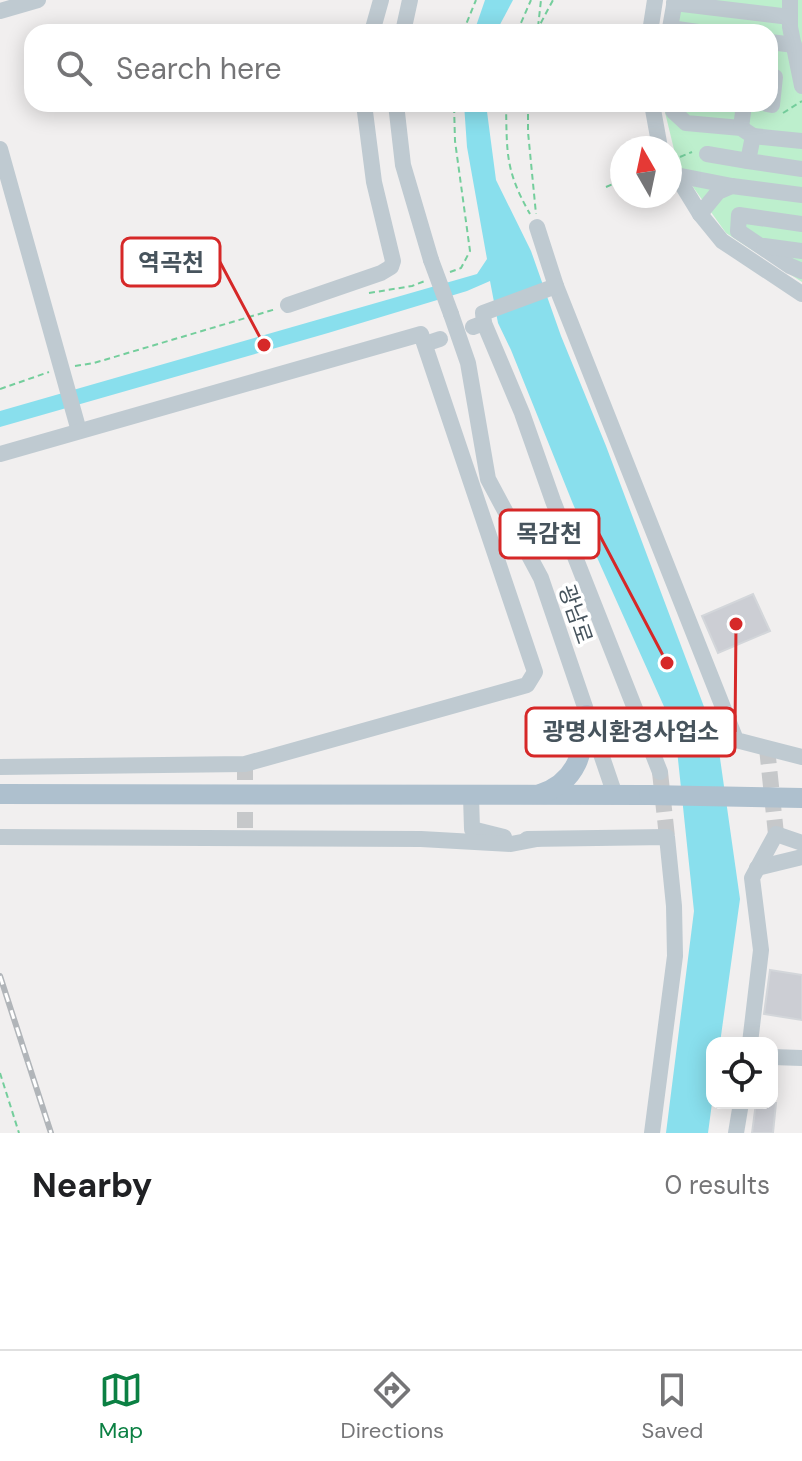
<!DOCTYPE html>
<html lang="en">
<head>
<meta charset="utf-8">
<style>
  body { margin:0; font-family:"DM Sans","Noto Sans KR",sans-serif; background:#f6f6f6; color:#202124 }
  .controls { position:absolute; right:24px; bottom:24px; display:grid; overflow:hidden; border-radius:16px; box-shadow:0 4px 20px #0003 }
  .controls button { width:72px; height:72px; display:grid; place-items:center; padding:0; border:0; border-bottom:2px solid #e0e0e0; background:#fff; color:#202124; font:40px sans-serif }
  .compass { position:absolute; left:610px; top:136px; width:72px; height:72px; border-radius:50%; background:#fff; box-shadow:0 4px 20px #0003; rotate:351deg }
  .list { margin:0; padding:0; list-style:none }
  h2 { display:flex; justify-content:space-between; align-items:center; height:104px; margin:0; padding:0 32px; font-size:34px }
  h2 small { font-size:26px; font-weight:400; color:#757577 }
  .icon { flex:none; width:44px; height:44px; fill:none; stroke:currentColor; stroke-width:2; stroke-linecap:round; stroke-linejoin:round }
  .map { position:relative; flex:none; width:802px; height:1133px; overflow:hidden }
  .search { position:absolute; background:#fff; box-shadow:0 4px 20px #0003; left:24px; right:24px; top:24px; height:88px; display:flex; align-items:center; gap:20px; box-sizing:border-box; padding:0 28px; border-radius:24px; color:#757577; font-size:30px }
  .sheet { height:216px; background:#fff }
  nav { display:flex; justify-content:space-around; align-items:center; box-sizing:border-box; height:112px; border-top:2px solid #e0e0e0; background:#fff; font-size:22px; color:#757577 }
  nav a { display:grid; justify-items:center; gap:4px }
  nav .on { color:#0b8043 }
  .map>svg:first-child { display:block }
</style>
</head>
<body>
<div class="map">
<svg width="802" height="1133" viewBox="0 0 802 1133">
  <rect width="100%" height="100%" fill="#f1efef"/>
  <polygon fill="#bdefcd" points="669,0 802,0 802,282 726,233 678,166 663,104 770,104 770,32 664,32"/>
  <g fill="#89dfed">
    <polygon points="485,0 513,0 496,32 474,32"/>
    <polygon points="464,104 486,104 496,180 531,251 561,336 606,446 718,744 740,899 720,1043 712,1043 712,1103 708,1133 666,1133 694,911 675,731 573,504 511,350 498,323 490,281 467,291 328,333 0,427 0,411 477,274 487,259 467,147"/>
  </g>
  <g fill="#ccced4" stroke="#d3d6da" stroke-width="2">
    <polygon points="753,594 770,631 718,653 702,616"/>
    <polygon points="770,970 802,975 802,1020 764,1014"/>
    <polygon points="756,1103 776,1103 773,1133 752,1133"/>
  </g>
  <g fill="none" stroke-linecap="round" stroke-linejoin="round">
    <g stroke="#c6c8ca" stroke-width="16" stroke-dasharray="16 8" stroke-linecap="butt">
      <polyline points="767,748 776,834"/>
      <polyline points="245,764 245,838"/>
      <polyline points="660,772 667,837"/>
    </g>
    <g stroke="#74ce9c" stroke-width="2" stroke-dasharray="6 4" stroke-linecap="butt">
      <polyline points="538,27 541,0"/>
      <polyline points="463,32 476,0"/>
      <polyline points="517,32 531,0"/>
      <polyline points="536,32 553,0"/>
      <path d="M 506,104 C 507,153 505,170 530,214"/>
      <polyline points="528,104 528,132 536,214"/>
      <polyline points="783,113 802,101"/>
      <polyline points="680,157 692,152"/>
      <polyline points="606,187 622,180"/>
      <polyline points="450,272 461,268 470,251 455,141 454,104"/>
      <polyline points="369,293 412,286 425,281"/>
      <polyline points="75,366 94,363 276,309"/>
      <polyline points="0,389 49,372"/>
      <polyline points="0,1073 19,1133"/>
    </g>
    <g stroke="#bfcad1" stroke-width="16">
      <polyline points="675,0 670,28 698,32"/>
      <polyline points="790,0 790,27 802,86"/>
      <polyline points="674,3 790,17"/>
      <polyline points="0,11 38,0"/>
      <polyline points="372,32 381,0"/>
      <polyline points="403,32 410,0"/>
      <polyline points="650,32 655,0"/>
      <polyline points="770,42 794,45"/>
      <polyline points="396,104 403,165 431,260"/>
      <polyline points="652,104 660,148"/>
      <polyline points="673,104 673,111 686,123 741,128 753,136 748,161 802,169"/>
      <polyline points="767,104 772,105 775,77"/>
      <polyline points="741,128 744,104"/>
      <polyline points="753,136 802,141"/>
      <polyline points="0,149 79,431"/>
      <polyline points="707,154 748,161"/>
      <polyline points="670,165 700,214 722,241 802,294"/>
      <polyline points="676,175 732,186 718,192 700,214"/>
      <polyline points="732,186 802,195"/>
      <polyline points="802,224 739,215 738,231 790,266 802,271"/>
      <polyline points="537,227 556,286 736,740 802,757"/>
      <polyline points="764,246 802,251"/>
      <polyline points="288,305 381,273 391,267 393,261 374,182 364,104"/>
      <polyline points="451,314 468,363 488,479 541,578 615,795"/>
      <polyline points="484,323 522,413 553,501 660,772"/>
      <polyline points="473,327 484,323 483,313 556,286"/>
      <polyline points="425,344 440,339"/>
      <polyline points="0,454 421,334 535,672 527,685 245,764 0,767"/>
      <polyline points="471,796 472,829 504,837"/>
      <polyline points="0,837 421,839 511,844 537,839"/>
      <polyline points="527,839 667,837 674,906 675,956 652,1133"/>
      <polyline points="757,868 802,857"/>
      <polyline points="750,1043 761,950 752,878 776,834 802,843"/>
      <polyline points="772,1057 802,1058"/>
      <polyline points="736,1133 741,1103"/>
    </g>
    <g stroke="#aec0ce" stroke-width="20">
      <polyline points="0,794 649,795"/>
      <path d="M 540,794 C 578,782 584,750 587,715"/>
    </g>
    <g stroke="#b1b5b9" stroke-width="6">
      <polyline id="rail" points="0,976 51,1133"/>
    </g>
    <use href="#rail" stroke="#fff" stroke-width="3" stroke-dasharray="9" stroke-linecap="butt"/>
    <polyline stroke="#bfcad1" stroke-width="16" points="431,260 451,314"/>
    <polyline stroke="#aec0ce" stroke-width="20" points="649,795 802,798"/>
  </g>
  <g text-anchor="middle" stroke-width="7" stroke-linejoin="round" paint-order="stroke">
    <g font-size="22" fill="#47545d" stroke="#fff">
      <text transform="translate(576 614) rotate(71)" y="8">광남로</text>
    </g>
  </g>
  <path fill="none" stroke="#d62828" stroke-width="3" d="M264 345L220 262M667 663L599 534M736 624L735 732"/>
  <g fill="#d62828" stroke="#fff" stroke-width="3">
    <circle cx="264" cy="345" r="8"/>
    <circle cx="667" cy="663" r="8"/>
    <circle cx="736" cy="624" r="8"/>
  </g>
  <g fill="#fff" stroke="#d62828" stroke-width="3">
    <rect x="122" y="238" width="98" height="48" rx="8"/>
    <rect x="500" y="510" width="99" height="48" rx="8"/>
    <rect x="526" y="708" width="209" height="48" rx="8"/>
  </g>
  <g font-size="24" text-anchor="middle" font-weight="bold" fill="#47545d">
    <text x="171" y="271">역곡천</text>
    <text x="549" y="542">목감천</text>
    <text x="631" y="740">광명시환경사업소</text>
  </g>
</svg>
<div class="controls">
<button><svg class="icon" aria-label="locate" viewBox="0 0 24 24"><circle cx="12" cy="12" r="6"/><path d="M12 2v4M12 18v4M2 12h4M18 12h4"/></svg></button>
</div>
<svg class="compass" viewBox="-18 -18 36 36"><path d="M0-13l5 13h-10z" fill="#e53935"/><path d="M0 13l5-13h-10z" fill="#757577"/></svg>
<div class="search"><svg class="icon" aria-label="search" viewBox="0 0 24 24"><circle cx="10" cy="10" r="6"/><path d="M15 15l6 6"/></svg>Search here</div>
</div>
<section class="sheet">
<h2>Nearby<small>0 results</small></h2>
<ul class="list">
</ul>
</section>
<nav>
<a class="on"><svg class="icon" aria-label="map" viewBox="0 0 24 24"><path d="M3 6l6-2 6 2 6-2v14l-6 2-6-2-6 2zM9 4v14M15 6v14"/></svg>Map</a>
<a><svg class="icon" aria-label="directions" viewBox="0 0 24 24"><path d="M12 3l9 9-9 9-9-9zM9 14v-3h6M13 9l2 2-2 2"/></svg>Directions</a>
<a><svg class="icon" aria-label="saved" viewBox="0 0 24 24"><path d="M7 4h10v16l-5-4-5 4z"/></svg>Saved</a>
</nav>
</body>
</html>
